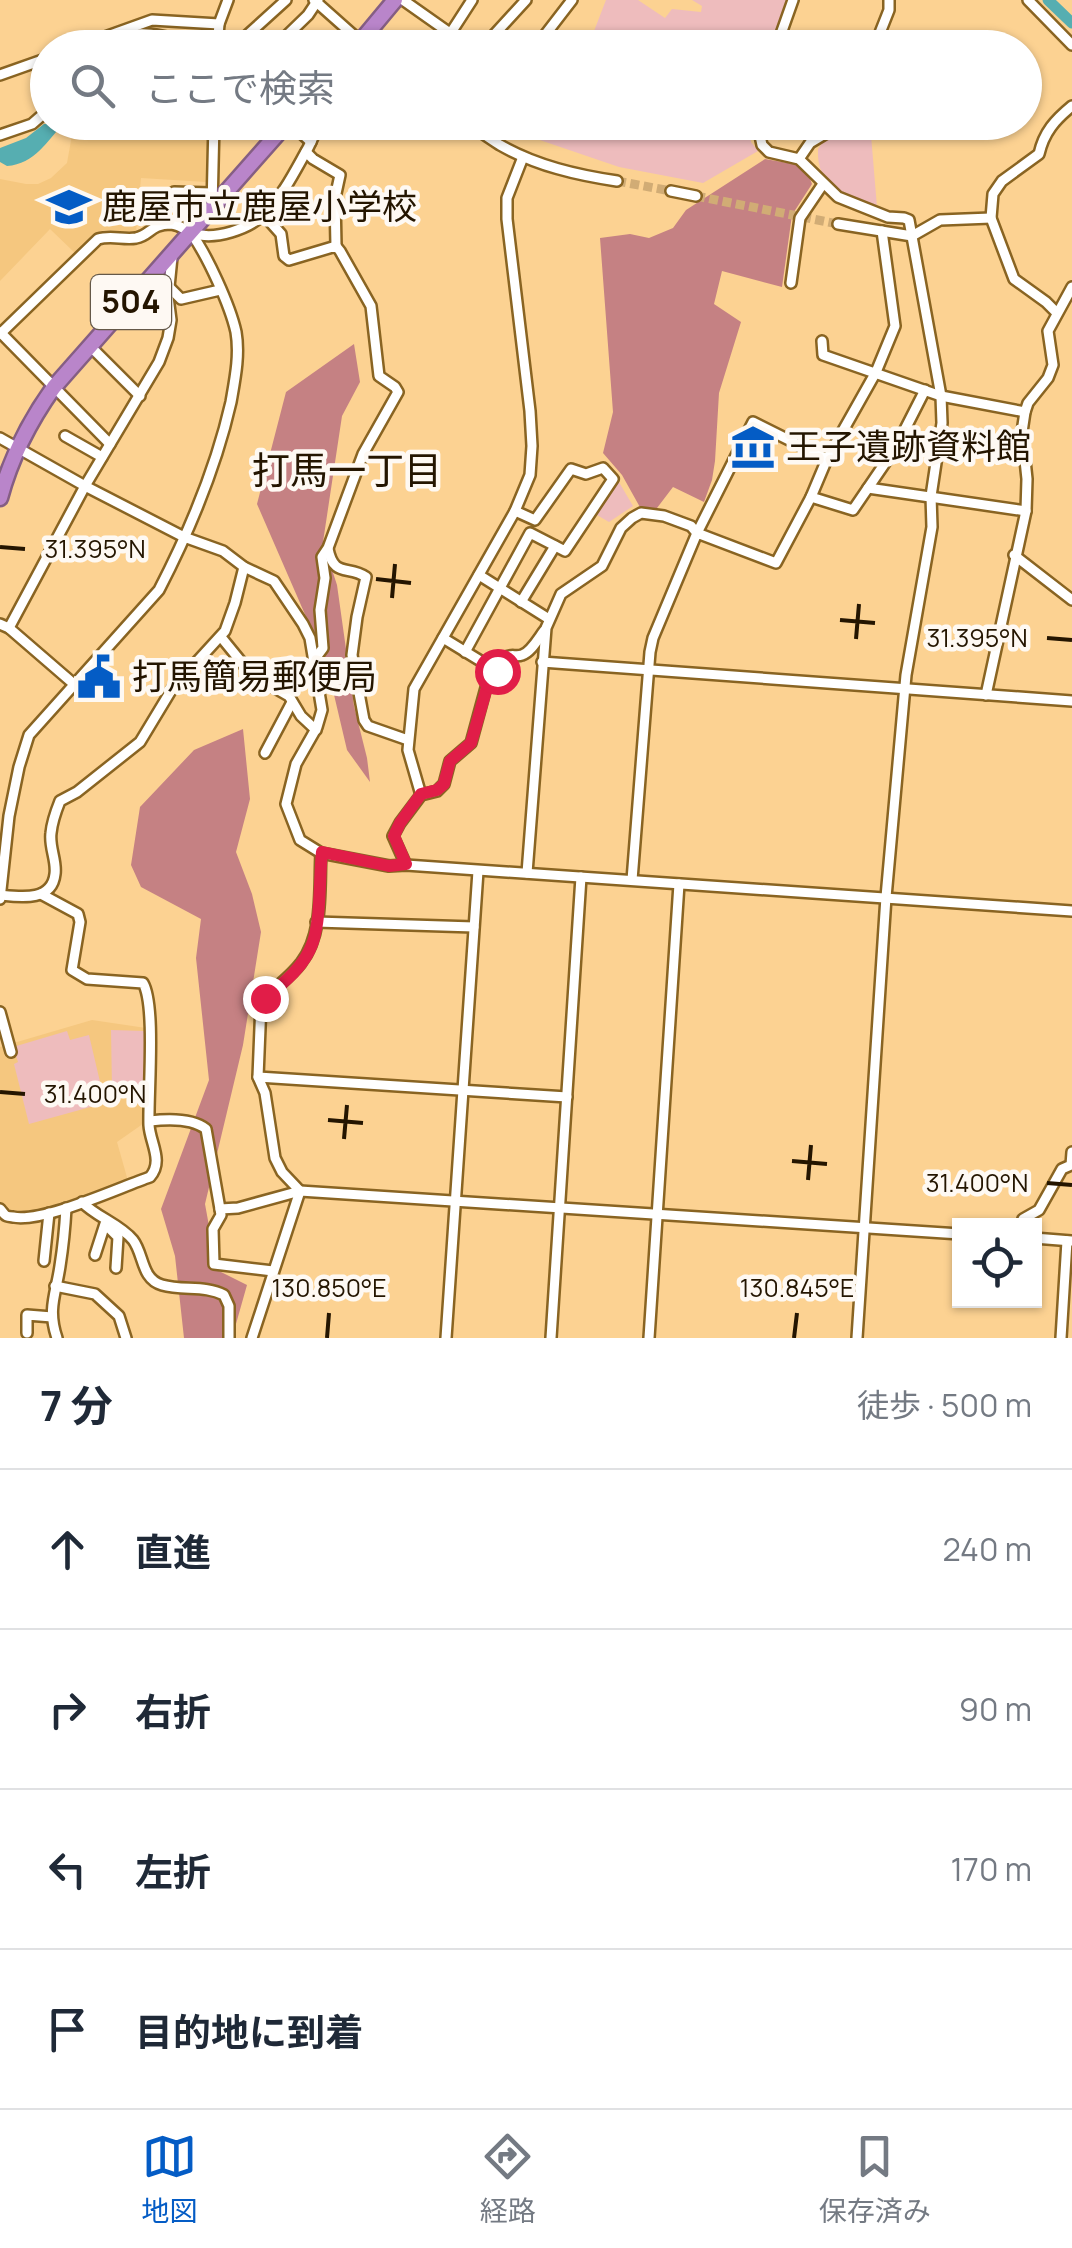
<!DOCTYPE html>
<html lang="ja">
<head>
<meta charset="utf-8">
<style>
  body { margin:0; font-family:Manrope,"Noto Sans JP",sans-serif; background:#f6f6f7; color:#1f2937 }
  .controls { position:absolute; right:30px; bottom:30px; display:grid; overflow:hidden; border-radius:0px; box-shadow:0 2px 8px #0004 }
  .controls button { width:90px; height:90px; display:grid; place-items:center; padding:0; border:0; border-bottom:2px solid #e0e1e3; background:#fff; color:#1f2937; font:50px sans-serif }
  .stop { position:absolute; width:30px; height:30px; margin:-22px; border:8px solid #e11d48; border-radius:50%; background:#fff }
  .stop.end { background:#e11d48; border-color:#fff; box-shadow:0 2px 10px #0008 }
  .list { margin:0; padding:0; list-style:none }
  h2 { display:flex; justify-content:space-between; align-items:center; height:130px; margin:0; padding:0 40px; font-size:42px }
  h2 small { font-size:32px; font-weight:400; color:#747a83 }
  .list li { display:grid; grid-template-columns:65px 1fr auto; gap:30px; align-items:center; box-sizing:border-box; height:160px; padding:0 40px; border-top:2px solid #e0e1e3 }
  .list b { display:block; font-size:38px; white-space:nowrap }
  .list em { font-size:32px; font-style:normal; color:#747a83 }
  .icon { flex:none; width:55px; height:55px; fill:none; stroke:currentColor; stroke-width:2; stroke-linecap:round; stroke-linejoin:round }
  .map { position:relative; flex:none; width:1072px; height:1338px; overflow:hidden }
  .search { position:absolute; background:#fff; box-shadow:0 2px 8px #0004; left:30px; right:30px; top:30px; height:110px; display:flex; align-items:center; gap:25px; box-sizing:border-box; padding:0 35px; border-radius:55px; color:#747a83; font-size:38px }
  .sheet { height:770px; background:#fff }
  nav { display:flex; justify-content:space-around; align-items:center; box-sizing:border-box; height:140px; border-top:2px solid #e0e1e3; background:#fff; font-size:28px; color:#747a83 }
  nav a { display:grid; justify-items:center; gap:5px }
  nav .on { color:#045cc5 }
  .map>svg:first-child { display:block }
</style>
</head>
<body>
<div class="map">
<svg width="1072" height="1338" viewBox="0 0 1072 1338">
  <rect width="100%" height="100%" fill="#fcd292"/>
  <g fill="#f5c77f">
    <polygon points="78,123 208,123 206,182 141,178 136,232 104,230 93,234 75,253 50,229 0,281 0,179 26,184 38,184 51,178 67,163 72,135"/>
    <polygon points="92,1020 146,1028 147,1121 117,1142 128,1181 64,1206 24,1215 11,1214 0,1202 0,1047"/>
  </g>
  <g fill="#eebcbd">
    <polygon points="606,0 638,0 665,18 672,9 701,12 702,6 692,0 788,0 772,47 564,48 589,44"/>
    <polygon points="523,123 749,123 751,142 758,151 703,183 619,167 528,136"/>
    <path d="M 836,123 L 870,123 L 877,207 C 846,195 816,188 818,149 Z"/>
    <polygon points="613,472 633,506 609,522 590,511"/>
    <polygon points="111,1030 145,1031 144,1090 112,1089"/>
    <polygon points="67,1031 70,1040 89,1035 105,1103 29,1124 14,1064 18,1062 13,1047"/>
  </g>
  <g fill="#c58183">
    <polygon points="765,159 805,166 812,184 792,215 782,287 722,271 714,304 741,322 719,393 715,461 712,480 704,502 673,487 657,508 641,509 622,475 603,453 613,412 600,238 630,234 649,238 673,228 686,210"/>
    <polygon points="354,344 360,382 342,416 323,542 337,585 354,706 367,758 370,782 347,750 327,665 257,504 286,392"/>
    <polygon points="243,729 250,799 236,852 252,894 261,932 243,1045 205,1204 217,1270 247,1285 232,1338 184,1338 175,1256 161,1209 209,1080 196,958 201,919 141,887 131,865 140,807 194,750"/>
  </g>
  <path fill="#56aeb1" d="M 64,123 C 47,141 35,164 7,166 L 0,162 L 0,148 L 26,138 L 44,124 Z"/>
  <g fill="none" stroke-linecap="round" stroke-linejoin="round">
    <polyline stroke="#56aeb1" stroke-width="11" points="1048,0 1072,23"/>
    <g stroke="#d1ac75" stroke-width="9" stroke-dasharray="9 4.5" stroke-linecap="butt">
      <polyline points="617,181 671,191"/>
      <polyline points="696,196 838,224"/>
    </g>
    <g stroke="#896422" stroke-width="14">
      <g id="minor">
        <polyline points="314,0 368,48"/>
        <polyline points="403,0 471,48"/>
        <polyline points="1028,0 1072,45"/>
        <polyline points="74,48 152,20 219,24"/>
        <path d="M 101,48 C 131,21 176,39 210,48"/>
        <polyline points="217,48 219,24 228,0"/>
        <polyline points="222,48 243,39 286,0"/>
        <polyline points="274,48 308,15 318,0"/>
        <polyline points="441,48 472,0"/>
        <polyline points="482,48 526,0"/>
        <polyline points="535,48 572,0"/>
        <polyline points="776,48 793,0"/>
        <polyline points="874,48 889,10 889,0"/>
        <polyline points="0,75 48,58"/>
        <polyline points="289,122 311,142"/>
        <polyline points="349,122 370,128 377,122"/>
        <path d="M 466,122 C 478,130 489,138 500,145 C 537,166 577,175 617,181"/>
        <polyline points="757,122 762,145 769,152 799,159 838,197 888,217 904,218 909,220 941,396 942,423 931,496 932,527 906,675 886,897 857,1338"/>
        <polyline points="0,135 32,124 48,110"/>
        <polyline points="306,152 313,159 340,175 335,198 336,246"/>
        <polyline points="799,159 810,143 825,134 833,122"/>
        <polyline points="671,191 696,196"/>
        <polyline points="174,192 212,193"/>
        <polyline points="212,208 214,122"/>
        <polyline points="264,215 281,234 284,256 289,260 336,246 340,251 371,306 379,376 395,387 398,392 363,454 328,548 322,557 325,578 320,610 323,648 314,660"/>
        <polyline points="838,224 912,236 940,220 991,218"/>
        <polyline points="791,283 800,218 823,184"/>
        <polyline points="169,287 181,299 220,290"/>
        <path d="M 1057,313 L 1046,302 L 1014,279 L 991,218 L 993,194 L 1002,181 L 1039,154 C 1044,132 1055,120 1072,106"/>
        <polyline points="0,332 110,444"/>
        <path d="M 0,334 L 98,239 C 111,235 123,240 136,238 C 151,235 150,224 171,224 C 181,225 184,230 193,233 C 214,241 250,229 265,213 C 283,196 296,169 308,148 C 312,140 314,134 319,127 L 334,122"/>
        <polyline points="822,341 823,355 941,396 1025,412"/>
        <polyline points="90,346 140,396"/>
        <polyline points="65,436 102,457"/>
        <polyline points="0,438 85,486 184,537 223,551 244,567 274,581 303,624 310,638 322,710 317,727 296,764 286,804 300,840 321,853 389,866 406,865 1072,911"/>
        <polyline points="868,488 1026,511"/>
        <polyline points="811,497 853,510 896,447 925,390"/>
        <path d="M 328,549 C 334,578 348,565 366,577 L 357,617 L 352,655 L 364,720 L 368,726 L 408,740"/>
        <polyline points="1014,555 1072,600"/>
        <polyline points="479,575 549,619"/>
        <polyline points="521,602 555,546"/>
        <polyline points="0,624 9,628 75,685"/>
        <polyline points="9,628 85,486 159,362 168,338 171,320 168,297 172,257"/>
        <polyline points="221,637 252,675 289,696 301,716 316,730"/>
        <polyline points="443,638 497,671"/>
        <polyline points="465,652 530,533 565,551 613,479 603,468 586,474 571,469 535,520 515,511"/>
        <polyline points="542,662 1072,701"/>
        <polyline points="986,695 1026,511 1027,479 1022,432 1025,412 1028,403 1048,378 1053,365 1048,331 1072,287"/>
        <polyline points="265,753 292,702"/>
        <polyline points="421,795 408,750 414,689 515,511 530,475 532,446 530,411 507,219 507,198 523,157"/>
        <path d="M 406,865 L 393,836 L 400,823 L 421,795 L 437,791 L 444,784 L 450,761 L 471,743 L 487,684 C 495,677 498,661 506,657 C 510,654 517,657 522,655 C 531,652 538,639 544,631"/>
        <polyline points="527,873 546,628 561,594 602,566 621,528 632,518 641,513 664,516 691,526 697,533 753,422 827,459"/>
        <polyline points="632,880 650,652 653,638 697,533 776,563 811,497 827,459 876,372 895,326 882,231"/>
        <path d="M 0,895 C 20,897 52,902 55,874 C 57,861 49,847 51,833 C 52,822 56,811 60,801 L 77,792 L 140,742 L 172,689 L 225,631 L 235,603 L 244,567"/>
        <path d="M 0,899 L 9,816 L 19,767 L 29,735 L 159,590 C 190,530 216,468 231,402 C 235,379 240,355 236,332 C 230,305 207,255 191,233"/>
        <polyline points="316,922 474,927"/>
        <polyline points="0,1012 11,1052"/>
        <polyline points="258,1077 567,1097"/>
        <path d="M 150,1121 C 167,1119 192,1118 206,1129 L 220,1209 L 221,1215 L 213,1229 L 214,1264 L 273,1271"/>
        <path d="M 300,1191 L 282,1172 L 275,1158 L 265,1093 L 258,1077 L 261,1003 C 273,988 289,979 301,963 C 324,934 319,887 321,853"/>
        <path d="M 82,1202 C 96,1217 120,1224 133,1240 C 144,1254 141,1279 162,1285 C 183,1291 205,1285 224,1295 L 229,1306 L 229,1338"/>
        <path d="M 0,1209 C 6,1216 4,1216 13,1217 C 43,1223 118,1188 150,1177 C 164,1161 150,1143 149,1125 C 148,1093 156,1005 143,983 L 87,979 L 72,970 L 80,922 L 78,914 L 41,894"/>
        <polyline points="220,1209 238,1208 300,1191 960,1234"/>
        <polyline points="1021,1226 1023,1219 1039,1210 1062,1169 1071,1165 1072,1152"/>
        <polyline points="110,1229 118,1237 116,1268"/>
        <polyline points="1034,1238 1072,1241"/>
        <polyline points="95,1255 105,1224"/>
        <polyline points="44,1261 49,1213"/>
        <polyline points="55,1286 95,1294 119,1316 126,1338"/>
        <polyline points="27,1333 27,1315 52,1317"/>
        <path d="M 57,1338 C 47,1309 56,1294 60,1266 C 63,1247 65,1227 66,1208"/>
        <polyline points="252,1338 300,1191"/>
        <polyline points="446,1338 478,871"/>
        <polyline points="551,1338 581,877"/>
        <polyline points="649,1338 679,884"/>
        <polyline points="1061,1338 1067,1241"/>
      </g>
    </g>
    <g stroke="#855e83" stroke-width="19">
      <g id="highway">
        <polyline points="355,48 395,0"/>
        <path d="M 0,498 C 11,457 29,422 54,387 L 288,122"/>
      </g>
    </g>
    <use href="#minor" stroke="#fff" stroke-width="9"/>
    <use href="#highway" stroke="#b985ca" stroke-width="14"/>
  </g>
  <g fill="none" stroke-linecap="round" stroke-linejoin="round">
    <path stroke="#e11d48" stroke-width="12" d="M 265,998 C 284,983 305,966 313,942 C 321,917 319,880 322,852 L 389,866 L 406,864 L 394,836 L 400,823 L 421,794 L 437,790 L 444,784 L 450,761 L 471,743 L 488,684 L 493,680 L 497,671"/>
  </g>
  <path fill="none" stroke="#241500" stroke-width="4" d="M 0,547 L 25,549M 376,579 L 411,583M 392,598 L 395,564M 840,620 L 875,623M 1047,638 L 1072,640M 856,639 L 859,604M 0,1092 L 25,1094M 328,1120 L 363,1123M 344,1139 L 347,1105M 792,1161 L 827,1164M 808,1180 L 811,1145M 1047,1183 L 1072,1185M 327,1338 L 329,1313M 794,1338 L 797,1313"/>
  <defs>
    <g id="school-bare" transform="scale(3.45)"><path d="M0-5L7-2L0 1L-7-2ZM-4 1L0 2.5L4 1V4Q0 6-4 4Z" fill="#045cc5" stroke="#fef9f3" stroke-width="2.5" paint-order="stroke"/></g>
    <g id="museum-bare" transform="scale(3.45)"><path d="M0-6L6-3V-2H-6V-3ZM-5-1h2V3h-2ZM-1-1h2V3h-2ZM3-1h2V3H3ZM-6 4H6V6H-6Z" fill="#045cc5" stroke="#fef9f3" stroke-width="2.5" paint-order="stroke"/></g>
    <g id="civic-bare" transform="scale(3.45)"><path d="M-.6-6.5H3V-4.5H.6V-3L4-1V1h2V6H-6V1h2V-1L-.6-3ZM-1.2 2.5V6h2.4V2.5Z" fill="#045cc5" stroke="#fef9f3" stroke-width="2.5" paint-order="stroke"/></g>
  </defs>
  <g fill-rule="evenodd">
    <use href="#school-bare" x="69" y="207"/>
    <use href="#museum-bare" x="753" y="447"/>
    <use href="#civic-bare" x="99" y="677"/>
  </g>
  <g text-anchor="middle" stroke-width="9" stroke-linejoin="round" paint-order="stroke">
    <rect fill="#fef9f3" stroke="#655949" stroke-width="2.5" x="91" y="275" width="80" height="54" rx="8"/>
    <g font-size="32" font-weight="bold" fill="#241500">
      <text x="131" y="313">504</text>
    </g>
    <g font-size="35" fill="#241500" stroke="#fef9f3" text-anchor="start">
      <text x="102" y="219">鹿屋市立鹿屋小学校</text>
      <text x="786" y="459">王子遺跡資料館</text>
      <text x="132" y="689">打馬簡易郵便局</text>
    </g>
    <g font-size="38" fill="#241500" stroke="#fef9f3">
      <text x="347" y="484">打馬一丁目</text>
    </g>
  </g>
  <g font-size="25" text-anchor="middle" fill="#241500" stroke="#fef9f3" stroke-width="9" stroke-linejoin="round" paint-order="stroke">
    <text x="95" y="558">31.395°N</text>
    <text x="977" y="647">31.395°N</text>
    <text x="95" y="1103">31.400°N</text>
    <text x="977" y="1192">31.400°N</text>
    <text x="329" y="1297">130.850°E</text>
    <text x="797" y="1297">130.845°E</text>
  </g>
</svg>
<div class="controls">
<button><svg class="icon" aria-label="locate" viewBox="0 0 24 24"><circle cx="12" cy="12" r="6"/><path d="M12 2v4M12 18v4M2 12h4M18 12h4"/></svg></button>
</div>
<div class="stop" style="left:497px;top:671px"></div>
<div class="stop end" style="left:265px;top:998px"></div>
<div class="search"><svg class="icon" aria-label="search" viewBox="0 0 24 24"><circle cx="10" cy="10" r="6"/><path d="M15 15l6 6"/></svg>ここで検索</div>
</div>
<section class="sheet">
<h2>7 分<small>徒歩 · 500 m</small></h2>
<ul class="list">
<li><svg class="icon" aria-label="ahead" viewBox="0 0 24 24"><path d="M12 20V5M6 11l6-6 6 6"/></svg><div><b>直進</b></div><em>240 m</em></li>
<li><svg class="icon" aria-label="right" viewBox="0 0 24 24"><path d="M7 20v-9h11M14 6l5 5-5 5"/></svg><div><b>右折</b></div><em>90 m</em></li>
<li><svg class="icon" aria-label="left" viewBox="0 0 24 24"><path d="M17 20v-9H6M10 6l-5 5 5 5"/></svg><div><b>左折</b></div><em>170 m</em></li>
<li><svg class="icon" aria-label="arrive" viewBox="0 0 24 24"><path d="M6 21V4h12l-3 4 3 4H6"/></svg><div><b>目的地に到着</b></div></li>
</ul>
</section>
<nav>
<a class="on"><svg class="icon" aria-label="map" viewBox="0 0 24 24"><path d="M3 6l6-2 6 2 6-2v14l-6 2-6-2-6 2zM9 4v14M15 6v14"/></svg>地図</a>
<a><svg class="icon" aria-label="directions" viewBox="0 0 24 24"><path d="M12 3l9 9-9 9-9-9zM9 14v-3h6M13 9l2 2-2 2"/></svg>経路</a>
<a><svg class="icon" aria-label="saved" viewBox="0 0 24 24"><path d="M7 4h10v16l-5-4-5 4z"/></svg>保存済み</a>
</nav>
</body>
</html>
